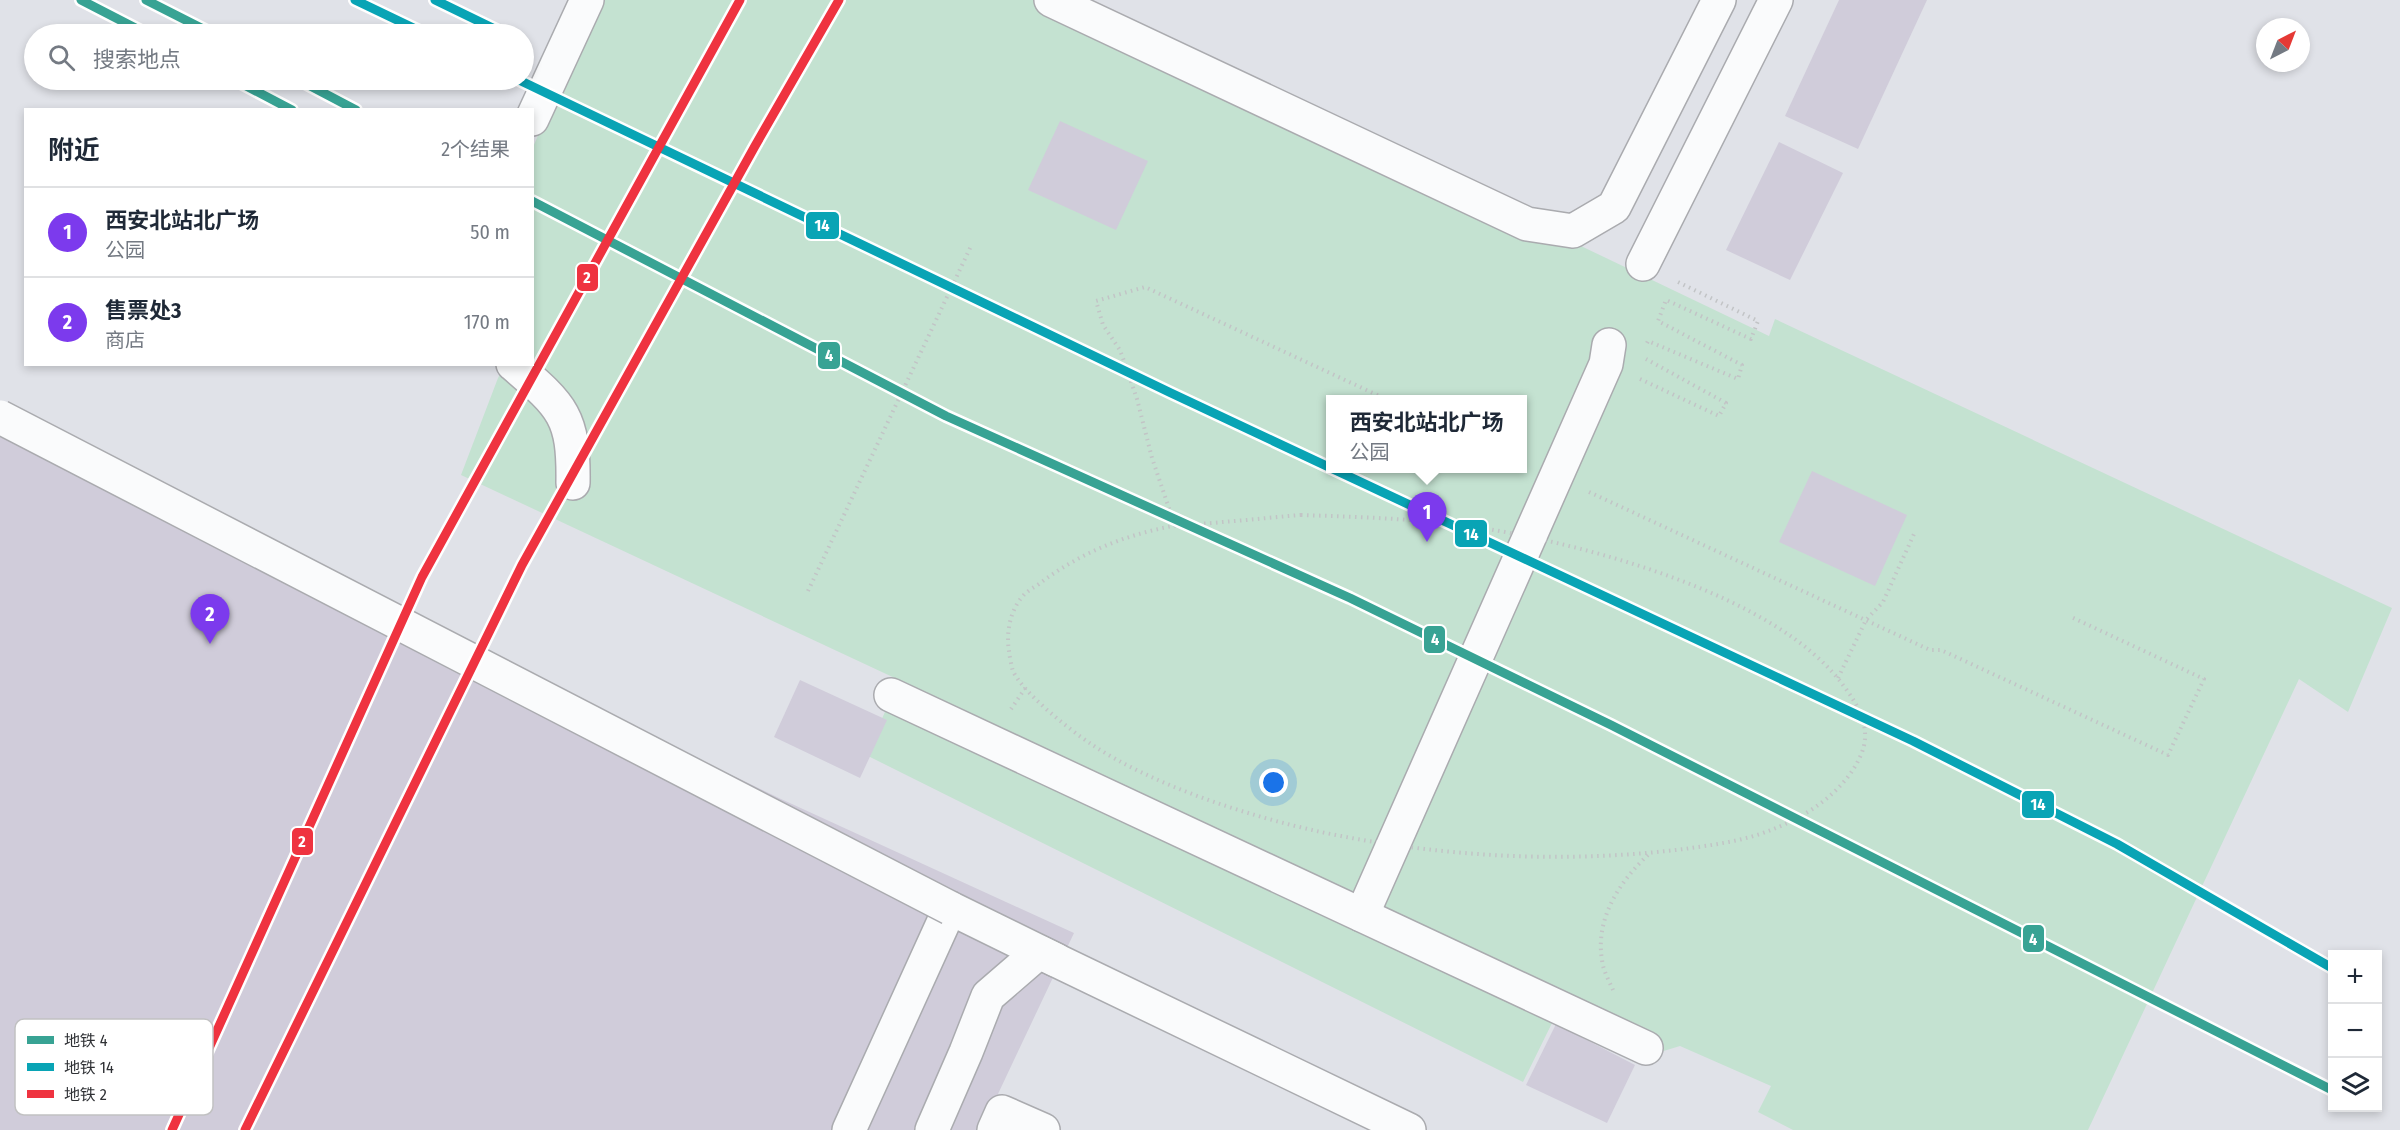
<!DOCTYPE html>
<html lang="zh">
<head>
<meta charset="utf-8">
<style>
  body { margin:0; font-family:"Fira Sans Condensed","Noto Sans SC",sans-serif; background:#f6f6f7; color:#1f2937 }
  .controls { position:absolute; right:18px; bottom:18px; display:grid; overflow:hidden; border-radius:0px; box-shadow:0 3px 9px #0003 }
  .controls button { width:54px; height:54px; display:grid; place-items:center; padding:0; border:0; border-bottom:2px solid #e0e1e3; background:#fff; color:#1f2937; font:30px sans-serif }
  .compass { position:absolute; left:2256px; top:18px; width:54px; height:54px; border-radius:50%; background:#fff; box-shadow:0 3px 9px #0003; rotate:42deg }
  .you { position:absolute; left:1274px; top:783px; width:21px; height:21px; margin:-15px; border:4px solid #fff; border-radius:50%; background:#1a73e8; box-shadow:0 0 0 9px #1a73e833 }
  .badge { display:grid; place-items:center; width:39px; height:39px; border-radius:50%; background:#7c3aed; color:#fff; font-size:20px; font-weight:700 }
  .pin { position:absolute; translate:-50% -50px; filter:drop-shadow(0 2px 3px #0008) }
  .pin::after { content:''; position:absolute; top:32px; width:21px; height:18px; background:inherit; clip-path:polygon(0 0,100% 0,50% 100%) }
  .popup { position:absolute; left:1326px; top:395px; width:201px; height:78px; box-sizing:border-box; display:grid; place-content:center; border-radius:0px; background:#fff; filter:drop-shadow(0 2px 4px #0005); font-size:20px; white-space:nowrap; color:#747a83 }
  .popup b { font-size:22px; color:#1f2937 }
  .popup::after { content:''; position:absolute; left:50%; top:100%; margin-left:-12px; border:12px solid transparent; border-top-color:#fff }
  .list { margin:0; padding:0; list-style:none }
  h2 { display:flex; justify-content:space-between; align-items:center; height:78px; margin:0; padding:0 24px; font-size:26px }
  h2 small { font-size:20px; font-weight:400; color:#747a83 }
  .list li { display:grid; grid-template-columns:39px 1fr auto; gap:18px; align-items:center; box-sizing:border-box; height:90px; padding:0 24px; border-top:2px solid #e0e1e3 }
  .list b { display:block; font-size:22px; white-space:nowrap }
  .list p { margin:0; font-size:20px; white-space:nowrap; color:#747a83 }
  .list em { font-size:20px; font-style:normal; color:#747a83 }
  .icon { flex:none; width:33px; height:33px; fill:none; stroke:currentColor; stroke-width:2; stroke-linecap:round; stroke-linejoin:round }
  .map { position:relative; flex:none; width:2400px; height:1130px; overflow:hidden }
  .search { position:absolute; background:#fff; box-shadow:0 3px 9px #0003; left:24px; top:24px; width:510px; height:66px; display:flex; align-items:center; gap:15px; box-sizing:border-box; padding:0 21px; border-radius:33px; color:#747a83; font-size:22px }
  .panel { position:absolute; background:#fff; box-shadow:0 3px 9px #0003; left:24px; top:108px; width:510px; height:258px; border-radius:0px }
  .map>svg:first-child { display:block }
</style>
</head>
<body>
<div class="map">
<svg width="2400" height="1130" viewBox="0 0 2400 1130">
  <rect width="100%" height="100%" fill="#e0e2e8"/>
  <path fill="#c4e2d1" fill-rule="evenodd" d="M 598,0 L 1067,0 L 1769,336 L 1775,319 L 2392,608 L 2348,712 L 2299,679 L 2088,1130 L 1793,1130 L 1758,1112 L 1771,1086 L 1680,1046 L 1634,1060 L 1554,1019 L 1523,1082 L 866,755 L 899,680 L 461,475 L 498,378 L 506,365 L 532,364 L 533,147 ZM 1331,400 L 1523,400 L 1523,468 L 1331,468 Z"/>
  <g fill="#d0ccda">
    <polygon points="1839,0 1927,0 1858,149 1785,116"/>
    <polygon points="1060,121 1148,161 1116,230 1028,190"/>
    <polygon points="1779,142 1843,173 1790,280 1726,250"/>
    <polygon points="0,428 608,715 781,799 1074,933 981,1130 0,1130"/>
    <polygon points="1812,471 1907,515 1875,586 1779,542"/>
    <polygon points="800,680 887,720 860,778 774,737"/>
    <polygon points="1556,1024 1635,1065 1607,1123 1526,1085"/>
  </g>
  <g fill="none" stroke-linecap="round" stroke-linejoin="round">
    <g stroke="#aaabaf" stroke-width="36">
      <g id="minor">
        <polyline points="1051,0 1527,224 1573,231 1614,207 1719,0"/>
        <polyline points="532,119 587,0"/>
        <polyline points="1643,264 1776,0"/>
        <path d="M 513,364 C 563,407 574,416 573,483"/>
        <polyline points="891,695 1646,1048"/>
        <polyline points="1362,915 1606,364 1609,345"/>
        <polyline points="994,1130 1002,1112 1043,1130"/>
      </g>
    </g>
    <g stroke="#aaabaf" stroke-width="36">
      <g id="major">
        <polyline points="849,1130 950,908 1056,960"/>
        <polyline points="932,1130 966,1052 988,996 1039,952 1409,1130"/>
      </g>
    </g>
    <g stroke="#c2c4c6" stroke-width="4" stroke-dasharray="1.5 4.5" stroke-linecap="butt">
      <polyline points="1647,343 1648,341 1738,379 1742,365 1658,321 1666,300 1751,339 1758,321 1678,282"/>
      <polyline points="1640,379 1719,416 1726,403 1646,359"/>
      <polyline points="1589,492 1930,650 1941,650 2168,755 2204,679 2069,616"/>
      <path d="M 1301,515 C 1364,517 1426,519 1488,529 C 1594,547 1777,596 1843,685 C 1859,706 1873,730 1860,757 C 1844,792 1806,817 1771,830 C 1744,841 1712,845 1684,849 C 1564,864 1440,857 1321,832 C 1248,816 1154,786 1091,744 C 1070,730 1023,693 1013,671 C 1012,669 1009,653 1009,651 C 1006,633 1010,610 1023,596 C 1027,591 1033,588 1039,584 C 1078,554 1124,535 1173,526 C 1189,524 1206,524 1223,522 C 1249,520 1275,517 1301,515 Z"/>
      <polyline points="1175,526 1152,458 1137,399 1125,364 1120,350 1103,325 1096,301 1145,287 1388,400"/>
      <polyline points="808,591 972,244"/>
      <polyline points="1838,678 1866,620 1883,602 1914,534"/>
      <polyline points="1011,709 1026,687"/>
      <path d="M 1613,990 C 1609,981 1603,970 1602,960 C 1595,918 1620,881 1649,854"/>
    </g>
    <use href="#minor" stroke="#fafbfc" stroke-width="33"/>
    <use href="#major" stroke="#fafbfc" stroke-width="33"/>
    <g stroke="#aaabaf" stroke-width="36" stroke-linecap="butt">
      <polyline id="major-bridge" points="0,417 950,908"/>
    </g>
    <use href="#major-bridge" stroke="#fafbfc" stroke-width="33"/>
    <g stroke="#fff" stroke-width="14">
      <g id="metro-1">
        <polyline points="81,0 147,34"/>
        <polyline points="146,0 213,34"/>
        <polyline points="235,80 292,110"/>
        <polyline points="299,80 356,110"/>
        <polyline points="532,201 946,416 1350,598 1611,725 2332,1090"/>
      </g>
    </g>
    <g stroke="#fff" stroke-width="14">
      <g id="metro-2">
        <polyline points="355,0 426,34"/>
        <polyline points="435,0 505,34"/>
        <polyline points="519,80 1171,393 1913,741 2117,844 2332,968"/>
      </g>
    </g>
    <g stroke="#fff" stroke-width="14">
      <g id="metro-3">
        <polyline points="172,1130 422,577 740,0"/>
        <polyline points="245,1130 522,565 755,146 839,0"/>
      </g>
    </g>
    <use href="#metro-1" stroke="#38a394" stroke-width="9"/>
    <use href="#metro-2" stroke="#09a4b5" stroke-width="9"/>
    <use href="#metro-3" stroke="#ef3340" stroke-width="9"/>
  </g>
  <rect x="15" y="1019" width="198" height="96" rx="9" fill="#fff" stroke="#c1c1c2" stroke-width="1.5"/>
  <rect x="27" y="1036" width="27" height="8" fill="#38a394"/>
  <rect x="27" y="1063" width="27" height="8" fill="#09a4b5"/>
  <rect x="27" y="1090" width="27" height="8" fill="#ef3340"/>
  <g font-size="16" fill="#2f3135">
    <text x="64" y="1046">地铁 4</text>
    <text x="64" y="1073">地铁 14</text>
    <text x="64" y="1100">地铁 2</text>
  </g>
  <g stroke="#fff" stroke-width="2">
    <rect x="805" y="211" width="35" height="29" rx="6" fill="#09a4b5"/>
    <rect x="576" y="263" width="23" height="29" rx="6" fill="#ef3340"/>
    <rect x="817" y="341" width="24" height="29" rx="6" fill="#38a394"/>
    <rect x="1454" y="519" width="34" height="29" rx="6" fill="#09a4b5"/>
    <rect x="1423" y="625" width="23" height="29" rx="6" fill="#38a394"/>
    <rect x="2021" y="790" width="34" height="29" rx="6" fill="#09a4b5"/>
    <rect x="291" y="827" width="23" height="29" rx="6" fill="#ef3340"/>
    <rect x="2022" y="924" width="23" height="29" rx="6" fill="#38a394"/>
  </g>
  <g font-size="16" text-anchor="middle" font-weight="bold" fill="#fff">
    <text x="822" y="231">14</text>
    <text x="587" y="283">2</text>
    <text x="829" y="361">4</text>
    <text x="1471" y="540">14</text>
    <text x="1435" y="645">4</text>
    <text x="2038" y="810">14</text>
    <text x="302" y="847">2</text>
    <text x="2033" y="945">4</text>
  </g>
</svg>
<div class="controls">
<button>+</button>
<button>−</button>
<button><svg class="icon" aria-label="layers" viewBox="0 0 24 24"><path d="M12 4l9 5-9 5-9-5zM3 14l9 5 9-5"/></svg></button>
</div>
<svg class="compass" viewBox="-18 -18 36 36"><path d="M0-13l5 13h-10z" fill="#e53935"/><path d="M0 13l5-13h-10z" fill="#747a83"/></svg>
<div class="you"></div>
<div class="pin badge" style="left:1427px;top:542px">1</div>
<div class="popup"><b>西安北站北广场</b>公园</div>
<div class="pin badge" style="left:210px;top:644px">2</div>
<div class="search"><svg class="icon" aria-label="search" viewBox="0 0 24 24"><circle cx="10" cy="10" r="6"/><path d="M15 15l6 6"/></svg>搜索地点</div>
<section class="panel">
<h2>附近<small>2个结果</small></h2>
<ul class="list">
<li><span class="badge">1</span><div><b>西安北站北广场</b><p>公园</p></div><em>50 m</em></li>
<li><span class="badge">2</span><div><b>售票处3</b><p>商店</p></div><em>170 m</em></li>
</ul>
</section>
</div>
</body>
</html>
